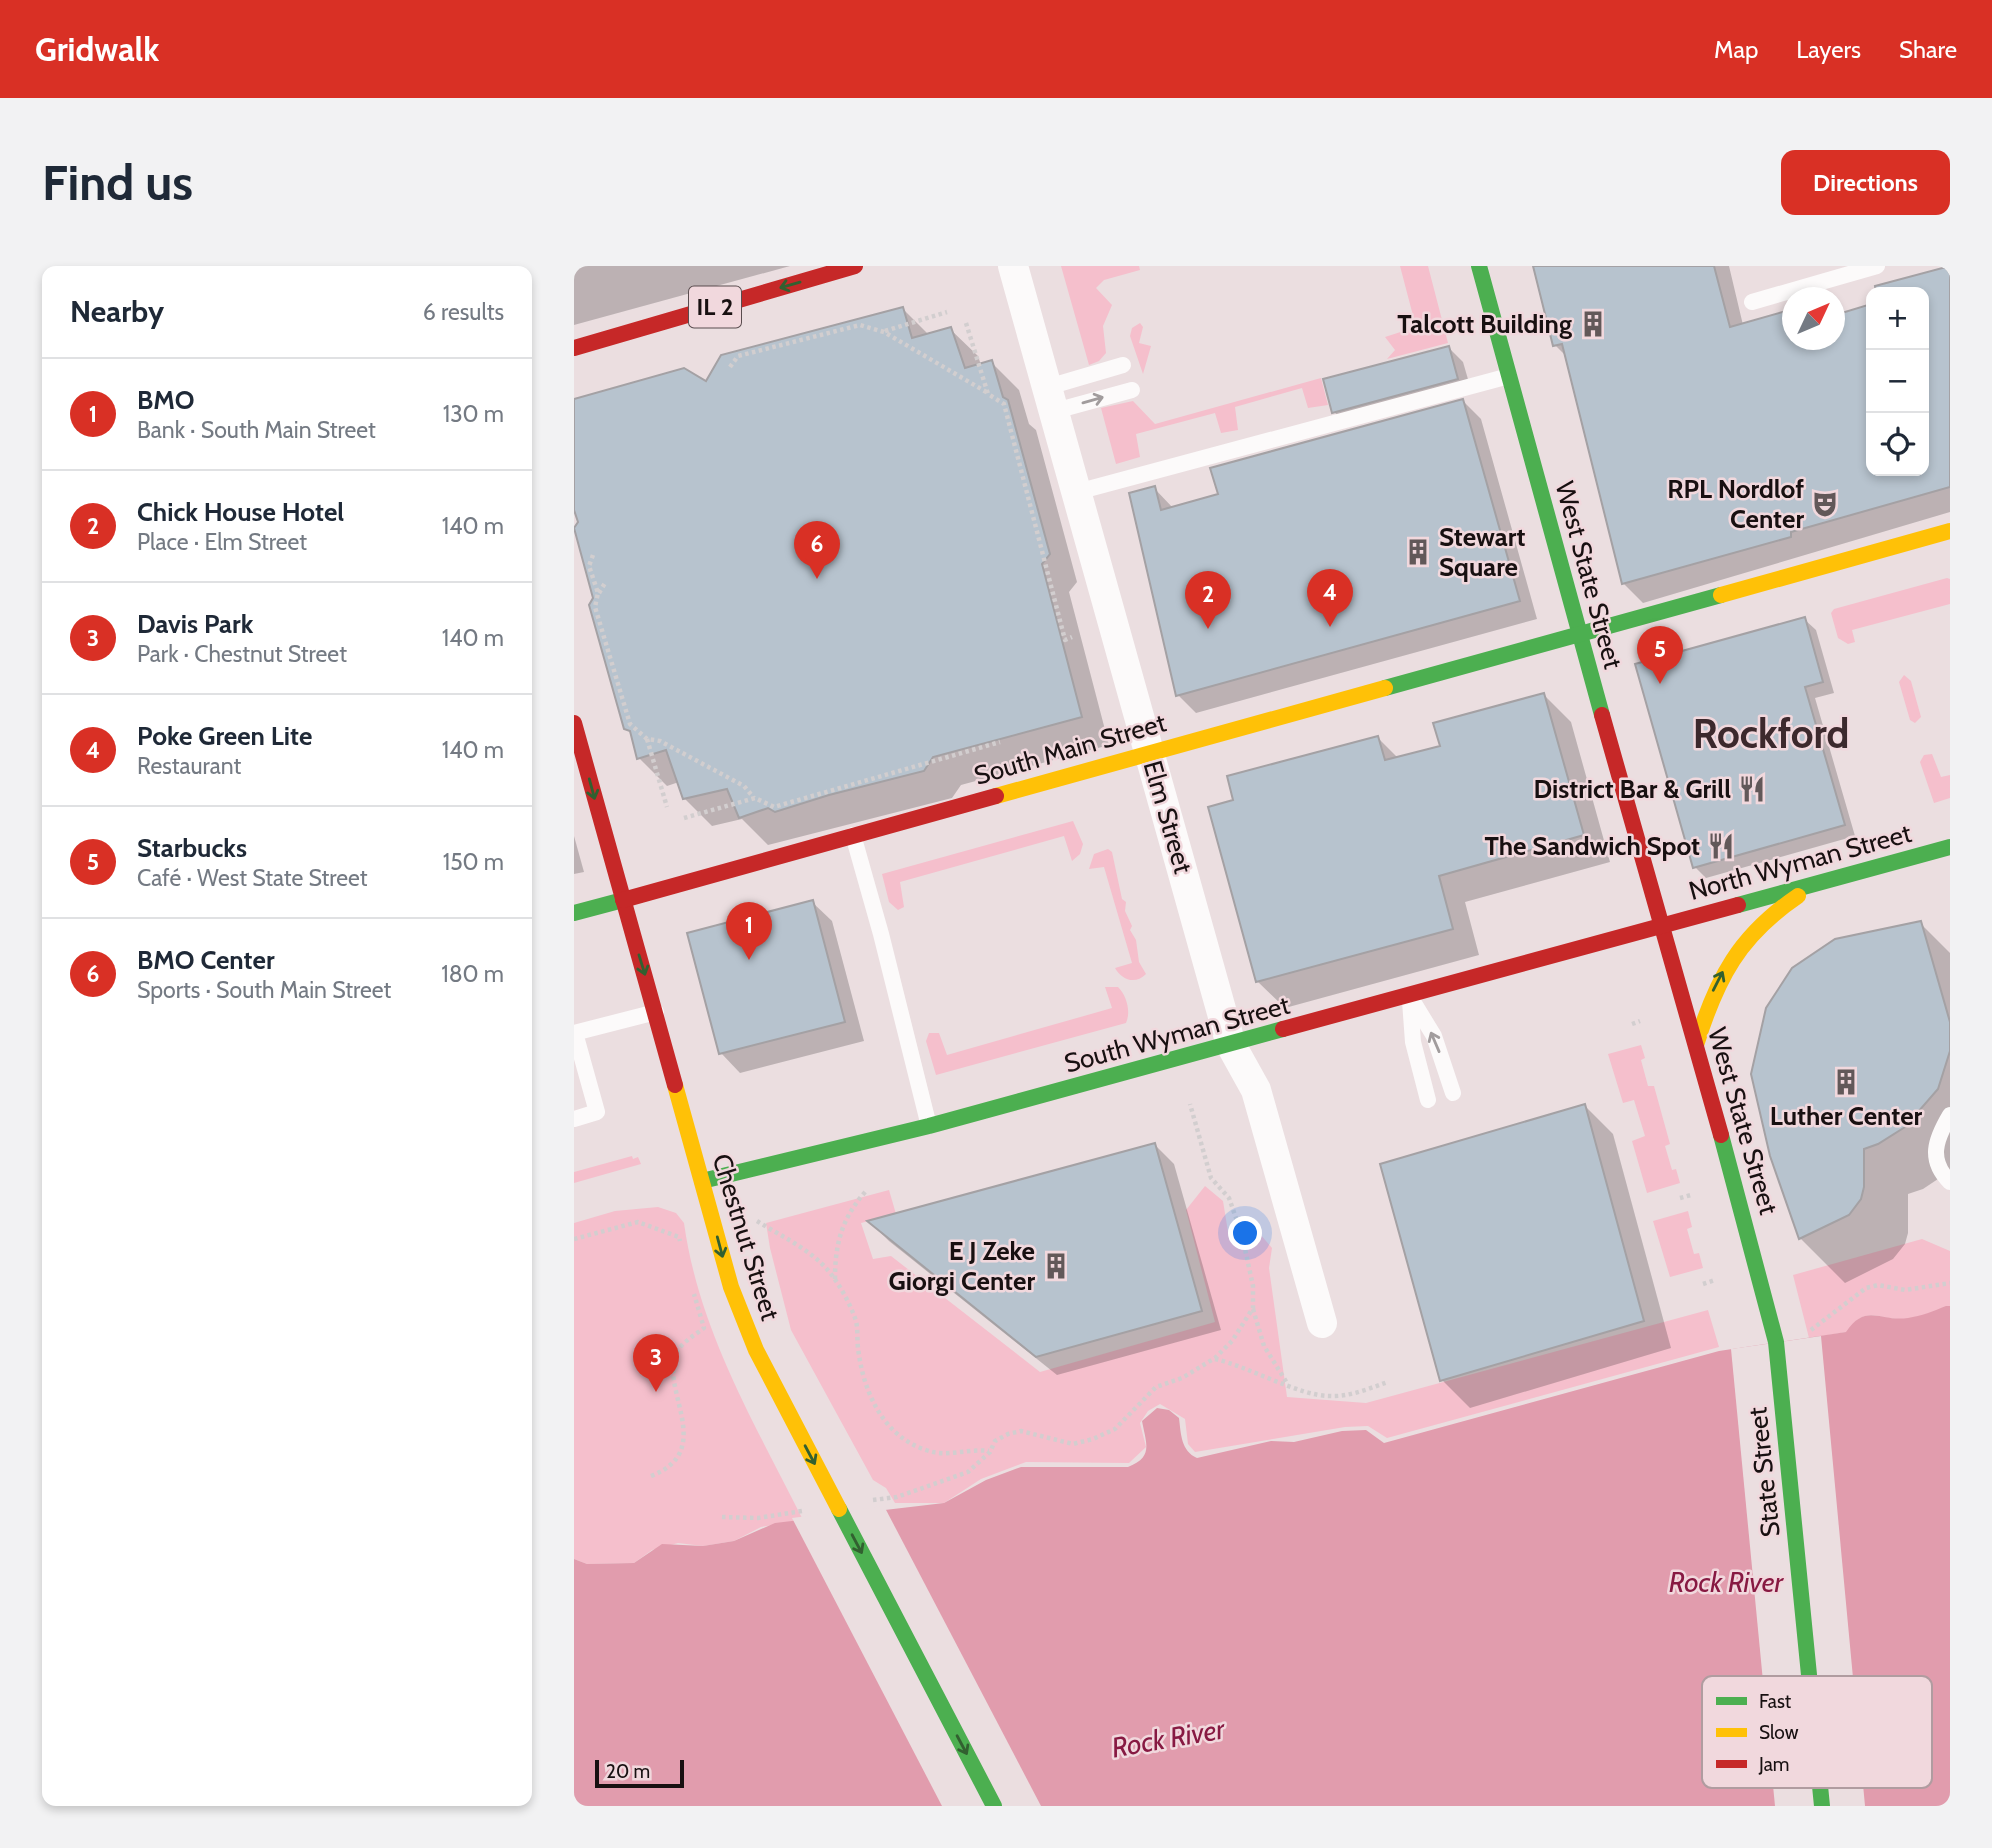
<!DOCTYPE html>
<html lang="en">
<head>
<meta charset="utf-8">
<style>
  body { margin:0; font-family:Cabin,sans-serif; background:#f2f2f3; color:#1f2937 }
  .controls { position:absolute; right:21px; top:21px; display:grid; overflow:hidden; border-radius:14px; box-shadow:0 4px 10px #0003 }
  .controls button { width:63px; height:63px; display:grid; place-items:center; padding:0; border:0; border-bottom:2px solid #e0e1e3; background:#fff; color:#1f2937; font:35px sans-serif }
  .compass { position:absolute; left:1208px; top:21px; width:63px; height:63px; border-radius:50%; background:#fff; box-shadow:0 4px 10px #0003; rotate:46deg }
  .scale { position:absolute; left:21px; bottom:18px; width:89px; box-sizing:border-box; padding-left:7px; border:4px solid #181011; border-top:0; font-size:19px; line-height:24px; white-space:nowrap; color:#181011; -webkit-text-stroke:5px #f1d8dd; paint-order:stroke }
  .you { position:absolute; left:672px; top:968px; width:24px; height:24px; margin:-18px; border:5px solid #fff; border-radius:50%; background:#1a73e8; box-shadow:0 0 0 10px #1a73e833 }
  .badge { display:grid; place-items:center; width:46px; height:46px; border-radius:50%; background:#d93025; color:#fff; font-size:23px; font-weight:700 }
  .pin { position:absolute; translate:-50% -58px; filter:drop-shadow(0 2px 4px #0008) }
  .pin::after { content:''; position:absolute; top:37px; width:24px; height:21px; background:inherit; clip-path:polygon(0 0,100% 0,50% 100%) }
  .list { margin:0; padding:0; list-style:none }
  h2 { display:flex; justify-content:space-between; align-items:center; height:91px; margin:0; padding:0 28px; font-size:30px }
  h2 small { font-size:23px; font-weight:400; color:#747a83 }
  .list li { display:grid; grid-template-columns:46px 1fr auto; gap:21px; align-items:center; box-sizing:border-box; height:112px; padding:0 28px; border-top:2px solid #e0e1e3 }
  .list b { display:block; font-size:26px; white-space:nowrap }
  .list p { margin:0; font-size:23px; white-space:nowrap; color:#747a83 }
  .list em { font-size:23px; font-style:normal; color:#747a83 }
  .icon { flex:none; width:38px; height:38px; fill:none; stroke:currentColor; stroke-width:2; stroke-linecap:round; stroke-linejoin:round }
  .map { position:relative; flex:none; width:1376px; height:1540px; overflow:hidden; border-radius:14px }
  header { display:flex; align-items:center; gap:42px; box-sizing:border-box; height:98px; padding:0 35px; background:#d93025; color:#fff }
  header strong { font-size:33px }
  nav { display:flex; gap:38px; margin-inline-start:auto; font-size:24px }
  .intro { display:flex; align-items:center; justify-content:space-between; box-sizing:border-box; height:168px; padding:0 42px }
  h1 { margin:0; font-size:49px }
  .button { padding:18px 32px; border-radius:14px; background:#d93025; color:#fff; font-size:24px; font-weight:700 }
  main { display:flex; gap:42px; padding:0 42px }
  aside { flex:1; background:#fff; border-radius:14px; box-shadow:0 4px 10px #0003 }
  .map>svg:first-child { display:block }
</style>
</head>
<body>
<header>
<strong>Gridwalk</strong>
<nav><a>Map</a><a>Layers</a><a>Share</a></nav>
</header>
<div class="intro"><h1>Find us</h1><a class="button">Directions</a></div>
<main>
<aside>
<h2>Nearby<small>6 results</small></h2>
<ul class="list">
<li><span class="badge">1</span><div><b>BMO</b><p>Bank · South Main Street</p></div><em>130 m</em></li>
<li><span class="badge">2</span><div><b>Chick House Hotel</b><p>Place · Elm Street</p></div><em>140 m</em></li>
<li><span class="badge">3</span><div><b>Davis Park</b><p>Park · Chestnut Street</p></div><em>140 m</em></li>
<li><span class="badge">4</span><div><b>Poke Green Lite</b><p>Restaurant</p></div><em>140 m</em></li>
<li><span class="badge">5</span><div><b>Starbucks</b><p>Café · West State Street</p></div><em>150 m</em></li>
<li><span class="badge">6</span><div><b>BMO Center</b><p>Sports · South Main Street</p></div><em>180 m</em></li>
</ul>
</aside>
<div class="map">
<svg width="1376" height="1540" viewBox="0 0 1376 1540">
  <rect width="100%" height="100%" fill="#ebdee0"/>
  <g fill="#f5bfcc">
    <polygon points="487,0 565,0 566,4 530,14 522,22 538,39 529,60 532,87 525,95 515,99"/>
    <polygon points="826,0 854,0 874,77 813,93 821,84 811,71 842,61"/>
    <polygon points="566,57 569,61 565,77 577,80 569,108 556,70 558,62"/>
    <polygon points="747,112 754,139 734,142 728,122 661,141 664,164 647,167 641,147 562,168 566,191 542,198 527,142 559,135 581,158"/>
    <polygon points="1373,312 1376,313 1376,338 1278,364 1281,376 1274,378 1264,372 1257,347 1260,343"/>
    <polygon points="1330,409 1337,415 1347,451 1341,457 1336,454 1325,416"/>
    <polygon points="1358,488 1367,511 1376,509 1376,532 1360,537 1346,496 1350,489"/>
    <polygon points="499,555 509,578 506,588 498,595 490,570 326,616 330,641 324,644 315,636 308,608"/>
    <path d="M 534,583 L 538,586 L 548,633 L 552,636 L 551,645 L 558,660 L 556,664 L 562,674 L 565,696 L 572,708 C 561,719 548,714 541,702 L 558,697 L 530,601 L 515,603 L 520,588 Z"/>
    <path d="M 531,721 L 544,721 C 553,730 557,746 552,757 L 362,809 L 352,775 L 355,767 L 365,767 L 373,789 L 538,742 Z"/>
    <polygon points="1067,779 1071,792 1067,794 1074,820 1080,820 1096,878 1091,880 1098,904 1102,903 1106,917 1073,927 1058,875 1071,870 1060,834 1049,837 1034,788"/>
    <polygon points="58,890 59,893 64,891 67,898 0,917 0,906"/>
    <polygon points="631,920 649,935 655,972 686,968 698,982 695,1002 713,1131 792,1137 1134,1044 1145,1081 813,1172 794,1160 771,1161 621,1186 614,1178 611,1153 586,1138 574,1145 566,1157 572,1181 555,1197 452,1196 407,1213 370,1237 321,1237 312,1222 299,1214 217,1064 196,982 192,957 315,924 322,948 287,957 299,993 317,990 466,1106 641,1056 612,944"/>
    <path d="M 84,941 L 102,947 L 110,957 C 125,1065 181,1158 229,1254 L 187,1261 L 160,1275 L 129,1280 L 104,1277 L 78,1284 L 60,1297 L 13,1298 L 0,1293 L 0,957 L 41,945 Z"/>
    <polygon points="1114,945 1118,961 1113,963 1120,988 1125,987 1129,1002 1096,1011 1079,955"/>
    <path d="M 1348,973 L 1376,985 L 1376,1042 C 1362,1045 1346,1051 1332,1053 C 1305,1055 1292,1037 1273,1066 L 1235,1072 L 1219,1009 Z"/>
  </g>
  <path fill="#e19cad" d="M 1372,1040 L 1376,1040 L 1376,1540 L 0,1540 L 0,1293 L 13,1298 L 60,1297 L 88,1278 L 129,1280 L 160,1275 L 201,1257 L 370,1237 L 412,1214 L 447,1201 L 554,1201 C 580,1191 572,1177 568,1155 L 583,1142 L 595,1144 L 605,1152 C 607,1168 607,1185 623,1192 L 697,1175 L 720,1176 L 768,1165 L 792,1164 L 810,1177 L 1145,1085 L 1272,1066 C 1292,1036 1306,1056 1334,1052 C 1347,1050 1360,1045 1372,1040 Z"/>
  <g fill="#ebdee0">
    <polygon points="1247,1070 1291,1540 1201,1540 1157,1083"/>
    <polygon points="310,1240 467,1540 368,1540 218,1252"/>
  </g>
  <g fill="#0003">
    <polygon points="0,0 216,0 0,59"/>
    <polygon points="961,0 1155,0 1169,59 1218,74 1260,74 1260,51 1297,40 1297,205 1350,205 1350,26 1336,26 1331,13 1376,0 1376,246 1069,337 1049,317 993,91 981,79"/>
    <polygon points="329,43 355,69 376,63 404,90 407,99 417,96 445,124 455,158 462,164 503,316 495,326 535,479 387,519 378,532 194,579 168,553 138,560 110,532 105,516 93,520 65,492 59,470 52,462 0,235 0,134 132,117"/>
    <polygon points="874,81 889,96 898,127 775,160 760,146"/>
    <polygon points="889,135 907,153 963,353 622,447 604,429 580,222 599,242 646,229"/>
    <polygon points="1230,353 1242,364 1260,427 1241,432 1281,570 1132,612 1121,601"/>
    <polygon points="970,429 997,456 1036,596 891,636 905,689 711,742 683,715 662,535 804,472 824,492 868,481"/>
    <polygon points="0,570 10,606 0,608"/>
    <polygon points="238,636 258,655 290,775 166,807 147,787"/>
    <polygon points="1346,657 1376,687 1376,905 1349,923 1334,928 1334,967 1331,978 1319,993 1271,1017 1226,972 1198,890"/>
    <polygon points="1011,840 1039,868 1097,1082 896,1142 868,1114"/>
    <polygon points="581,879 600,898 647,1064 483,1109 315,975 296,956"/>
  </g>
  <g fill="#b7c3ce" stroke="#a4a1a4" stroke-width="2">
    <polygon points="959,0 1140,0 1156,61 1219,43 1219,74 1261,74 1261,49 1297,38 1297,205 1350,205 1350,26 1302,26 1301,20 1376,0 1376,221 1217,266 1217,271 1048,318 988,78 979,80"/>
    <polygon points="329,41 338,72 377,61 391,102 418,94 429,131 434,134 476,288 468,298 508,451 359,491 350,505 255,529 201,546 194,542 165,552 153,523 109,533 92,484 63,493 56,465 50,463 15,339 19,332 0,262 4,256 0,244 0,133 110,102 132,115 147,89"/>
    <polygon points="875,80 884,113 758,147 749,113"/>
    <polygon points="889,133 946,335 602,430 555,227 581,220 587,244 644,228 636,202"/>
    <polygon points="1231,351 1249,416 1231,421 1271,559 1119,602 1061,398"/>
    <polygon points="970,427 1010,569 865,610 879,663 682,716 634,541 659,534 653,510 804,470 811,494 866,480 859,457"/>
    <polygon points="239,634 271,756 145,788 113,667"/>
    <polygon points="1347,655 1376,756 1376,785 1364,823 1331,861 1304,878 1290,883 1290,921 1287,933 1275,949 1225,973 1196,890 1177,808 1192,742 1218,702 1261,673"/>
    <polygon points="1011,838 1070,1055 866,1115 806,898"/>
    <polygon points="581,877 628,1045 462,1091 293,955"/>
  </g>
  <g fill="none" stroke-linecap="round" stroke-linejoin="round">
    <g stroke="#d2cecf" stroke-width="4.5" stroke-dasharray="3.5 3.5" stroke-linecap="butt">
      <polyline points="392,57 414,128 430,138 491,374 498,371"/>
      <polyline points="311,65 373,46"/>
      <polyline points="156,101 164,90 286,59 310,66 414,127"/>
      <polyline points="19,289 15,300 24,327 21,341 56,458 73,473 86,475 170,520 180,532"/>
      <polyline points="25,327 31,317"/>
      <polyline points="73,473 93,541"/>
      <polyline points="110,552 181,532 200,541 426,476"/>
      <polyline points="1058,758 1066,755"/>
      <polyline points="1106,932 1117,929"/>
      <path d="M 183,955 C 210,972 241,985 260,1012 C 269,1025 277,1040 282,1055 C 284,1064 283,1073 284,1082 C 289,1124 308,1170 352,1184 C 373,1192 393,1182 415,1185"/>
      <polyline points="0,973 64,956 105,971 106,975"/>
      <path d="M 261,1013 C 261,977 268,952 292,925"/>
      <polyline points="1129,1018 1141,1014"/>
      <polyline points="679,1043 690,1080 713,1117"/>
      <polyline points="1237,1064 1292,1022 1304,1019 1331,1024 1376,1017"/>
      <path d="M 641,1093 C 676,1101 725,1130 756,1130 C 776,1131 796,1122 814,1116"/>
      <path d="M 77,1210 C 145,1184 82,1120 104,1084 C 109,1076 122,1068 130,1062 L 120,1028"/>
      <polyline points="299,1234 323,1231 394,1206 416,1186 421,1175 434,1168 447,1165 499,1178 519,1173 541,1163 582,1121 608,1112 641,1092 658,1075 679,1042 679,1020 668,969 655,932 637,912 616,838"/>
      <polyline points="148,1251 184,1252 228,1245"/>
    </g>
    <g stroke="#fcfafa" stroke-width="16">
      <polyline points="1178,36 1303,0"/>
      <polyline points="474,121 549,99"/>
      <polyline points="481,145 558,124"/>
      <polyline points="503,226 935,110"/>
      <polyline points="279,569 307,668 355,860"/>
      <polyline points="835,729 860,770 879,827"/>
      <polyline points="836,735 839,776 854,834"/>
      <polyline points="0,767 82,746"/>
      <path d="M 1376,849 C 1361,874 1354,894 1376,916"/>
      <polyline points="0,853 23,846 1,767"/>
    </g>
    <polyline stroke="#fcfafa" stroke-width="30" points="439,0 657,779 682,824 748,1057"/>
    <g stroke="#4caf50" stroke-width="16">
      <polyline points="905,0 1028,449"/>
      <polyline points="811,422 1147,329"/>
      <polyline points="1164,639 1376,581"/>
      <polyline points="0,647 49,634"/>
      <polyline points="1147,869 1202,1076 1248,1540"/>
      <polyline points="128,915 355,860 709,763"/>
      <polyline points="265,1243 420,1540"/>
    </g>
    <g stroke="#ffc107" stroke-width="16">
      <polyline points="1147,329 1376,265"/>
      <polyline points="422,530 811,422"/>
      <path d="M 1122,779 C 1143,712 1165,670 1224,630"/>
      <polyline points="101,819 157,1021 182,1084 265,1243"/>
    </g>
    <g stroke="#c62828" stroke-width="16">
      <polyline points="0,82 281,0"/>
      <polyline points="1028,449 1147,869"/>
      <polyline points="0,457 101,819"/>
      <polyline points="49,634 422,530"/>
      <polyline points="709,763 1164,639"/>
    </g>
  </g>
  <defs><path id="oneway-shaft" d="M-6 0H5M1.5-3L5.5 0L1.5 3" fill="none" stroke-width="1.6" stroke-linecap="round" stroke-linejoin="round" transform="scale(1.75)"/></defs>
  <g stroke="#326030">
    <use href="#oneway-shaft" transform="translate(216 19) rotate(164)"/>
    <use href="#oneway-shaft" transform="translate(18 523) rotate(75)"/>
    <use href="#oneway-shaft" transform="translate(68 699) rotate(73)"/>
    <use href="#oneway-shaft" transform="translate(1144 715) rotate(-63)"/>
    <use href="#oneway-shaft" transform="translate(146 981) rotate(75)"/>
    <use href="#oneway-shaft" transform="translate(236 1189) rotate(62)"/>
    <use href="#oneway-shaft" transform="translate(283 1278) rotate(62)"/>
    <use href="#oneway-shaft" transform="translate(388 1479) rotate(62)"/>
  </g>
  <g stroke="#a19c9d">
    <use href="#oneway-shaft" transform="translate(519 134) rotate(-16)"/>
    <use href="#oneway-shaft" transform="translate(861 776) rotate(-113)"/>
  </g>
  <defs>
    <g id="building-bare" transform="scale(2.1)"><path d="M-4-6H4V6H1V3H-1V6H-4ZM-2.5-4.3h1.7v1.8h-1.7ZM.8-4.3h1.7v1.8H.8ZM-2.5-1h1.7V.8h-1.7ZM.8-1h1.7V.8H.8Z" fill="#625859" stroke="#f1d8dd" stroke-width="2.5" paint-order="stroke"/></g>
    <g id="theatre-bare" transform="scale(2.1)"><path d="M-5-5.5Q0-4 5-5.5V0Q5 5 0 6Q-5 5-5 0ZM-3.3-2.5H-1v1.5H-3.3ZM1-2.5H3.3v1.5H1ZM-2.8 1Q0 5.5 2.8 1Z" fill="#625859" stroke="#f1d8dd" stroke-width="2.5" paint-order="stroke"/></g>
    <g id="restaurant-bare" transform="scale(2.1)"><path d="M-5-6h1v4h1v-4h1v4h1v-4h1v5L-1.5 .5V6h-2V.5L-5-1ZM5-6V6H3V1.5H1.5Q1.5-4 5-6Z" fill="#625859" stroke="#f1d8dd" stroke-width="2.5" paint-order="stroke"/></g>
  </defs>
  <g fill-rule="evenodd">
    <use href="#building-bare" x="1019" y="58"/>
    <use href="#theatre-bare" x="1251" y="238"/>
    <use href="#building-bare" x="844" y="286"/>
    <use href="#restaurant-bare" x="1178" y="523"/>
    <use href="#restaurant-bare" x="1147" y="580"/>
    <use href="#building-bare" x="1272" y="816"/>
    <use href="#building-bare" x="482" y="1000"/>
  </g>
  <g text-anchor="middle" stroke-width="5" stroke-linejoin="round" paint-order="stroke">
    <rect fill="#f1d8dd" stroke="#594c4e" stroke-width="2" x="115" y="20.5" width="52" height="41" rx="5"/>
    <g font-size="24" font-weight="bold" fill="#181011">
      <text x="141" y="49">IL 2</text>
    </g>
    <g font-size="26" font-weight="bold" fill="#181011" stroke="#f1d8dd" text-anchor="end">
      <text x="998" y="67">Talcott Building</text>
      <text x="1230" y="232">RPL Nordlof<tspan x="1230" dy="30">Center</tspan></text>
      <text x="865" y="280" text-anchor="start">Stewart<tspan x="865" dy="30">Square</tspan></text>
      <text x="1157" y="532">District Bar &amp; Grill</text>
      <text x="1126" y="589">The Sandwich Spot</text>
      <text x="1272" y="859" text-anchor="middle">Luther Center</text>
      <text x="461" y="994">E J Zeke<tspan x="461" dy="30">Giorgi Center</tspan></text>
    </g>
    <g font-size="26" fill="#181011" stroke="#f1d8dd">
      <text transform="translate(1015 309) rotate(75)" y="9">West State Street</text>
      <text transform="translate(496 483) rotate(-16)" y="9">South Main Street</text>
      <text transform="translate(594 551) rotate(74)" y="9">Elm Street</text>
      <text transform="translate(1226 596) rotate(-15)" y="9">North Wyman Street</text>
      <text transform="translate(603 768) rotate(-15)" y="9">South Wyman Street</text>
      <text transform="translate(1169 855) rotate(74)" y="9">West State Street</text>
      <text transform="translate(172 971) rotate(73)" y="9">Chestnut Street</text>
      <text transform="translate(1190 1206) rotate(-96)" y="9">State Street</text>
    </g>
    <g font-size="28" font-style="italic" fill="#871942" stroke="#f1d8dd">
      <text x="1152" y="1326">Rock River</text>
      <text transform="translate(594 1472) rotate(-10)" y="10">Rock River</text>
    </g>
    <g font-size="40" font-weight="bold" fill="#3c292d" stroke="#f1d8dd">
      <text x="1197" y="482">Rockford</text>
    </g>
  </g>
  <rect x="1128" y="1410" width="230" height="112" rx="10" fill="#f1d8dd" stroke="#b09ca0" stroke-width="2"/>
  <rect x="1142" y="1431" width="31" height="8" fill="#4caf50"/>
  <rect x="1142" y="1462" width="31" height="9" fill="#ffc107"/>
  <rect x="1142" y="1494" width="31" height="8" fill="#c62828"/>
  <g font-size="19" fill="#181011">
    <text x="1185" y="1442">Fast</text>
    <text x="1185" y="1473">Slow</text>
    <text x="1185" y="1505">Jam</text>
  </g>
</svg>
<div class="controls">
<button>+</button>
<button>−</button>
<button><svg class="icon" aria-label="locate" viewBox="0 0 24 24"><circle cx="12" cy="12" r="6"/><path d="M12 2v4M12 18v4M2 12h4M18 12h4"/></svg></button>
</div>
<svg class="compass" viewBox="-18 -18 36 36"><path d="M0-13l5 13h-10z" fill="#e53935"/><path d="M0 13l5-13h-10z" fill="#747a83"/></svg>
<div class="scale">20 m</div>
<div class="you"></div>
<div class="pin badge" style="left:175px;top:694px">1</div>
<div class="pin badge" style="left:634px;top:363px">2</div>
<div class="pin badge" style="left:82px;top:1126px">3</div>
<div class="pin badge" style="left:756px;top:361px">4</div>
<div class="pin badge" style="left:1086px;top:418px">5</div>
<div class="pin badge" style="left:243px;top:313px">6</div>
</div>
</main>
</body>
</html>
